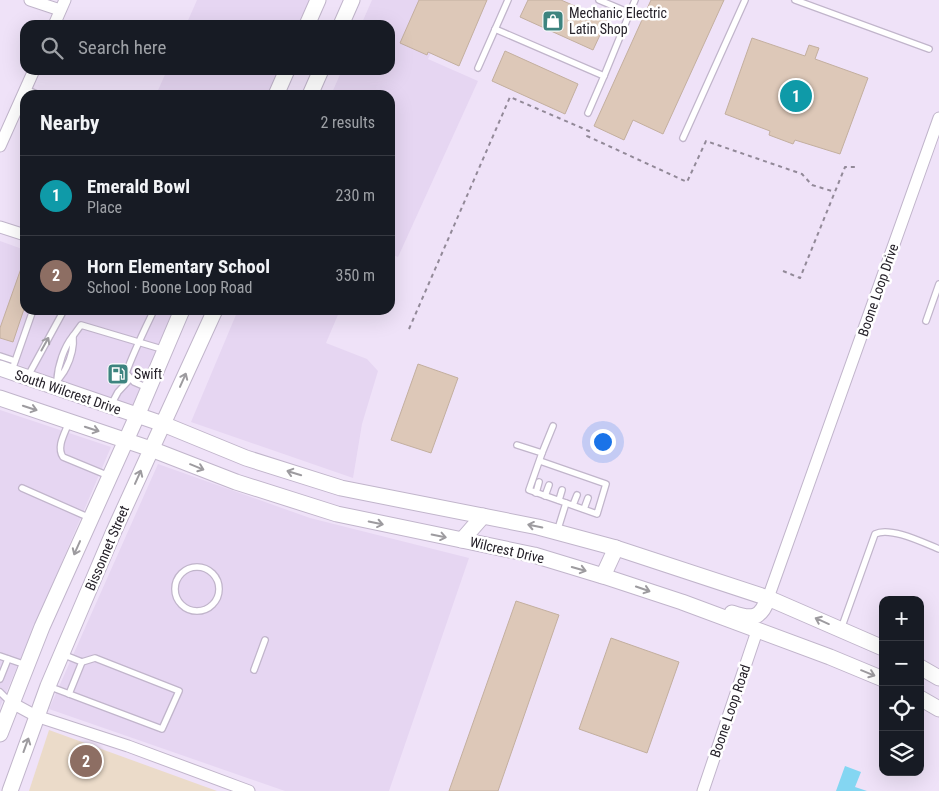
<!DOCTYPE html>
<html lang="en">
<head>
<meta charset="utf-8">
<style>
  body { margin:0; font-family:"Roboto Condensed",sans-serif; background:#242831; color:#f1f3f6 }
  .controls { position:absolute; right:15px; bottom:15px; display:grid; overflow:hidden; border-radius:10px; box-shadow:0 5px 20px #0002 }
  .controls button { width:45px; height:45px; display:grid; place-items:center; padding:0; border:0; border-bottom:1px solid #363941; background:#171b24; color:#f1f3f6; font:25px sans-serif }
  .you { position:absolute; left:602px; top:441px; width:18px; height:18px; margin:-12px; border:4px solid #fff; border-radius:50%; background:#1a73e8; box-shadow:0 0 0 8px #1a73e833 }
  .badge { display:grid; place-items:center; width:32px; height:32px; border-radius:50%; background:#0b8043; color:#fff; font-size:16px; font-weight:700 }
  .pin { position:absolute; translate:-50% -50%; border:2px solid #fff; box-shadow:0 1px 5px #0006 }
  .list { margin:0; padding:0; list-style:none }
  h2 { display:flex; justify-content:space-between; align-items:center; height:65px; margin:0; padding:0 20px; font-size:21px }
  h2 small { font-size:16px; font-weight:400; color:#9ea1a6 }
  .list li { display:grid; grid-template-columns:32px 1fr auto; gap:15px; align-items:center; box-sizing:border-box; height:80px; padding:0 20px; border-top:1px solid #363941 }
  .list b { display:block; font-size:19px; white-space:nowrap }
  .list p { margin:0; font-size:16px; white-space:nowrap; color:#9ea1a6 }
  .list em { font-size:16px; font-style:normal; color:#9ea1a6 }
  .icon { flex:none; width:28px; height:28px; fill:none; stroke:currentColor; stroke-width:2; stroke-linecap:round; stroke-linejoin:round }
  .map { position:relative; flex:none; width:939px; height:791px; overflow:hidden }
  .search { position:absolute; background:#171b24; box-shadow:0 5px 20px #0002; left:20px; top:20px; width:375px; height:55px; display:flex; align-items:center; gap:12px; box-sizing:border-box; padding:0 18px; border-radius:15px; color:#9ea1a6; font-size:19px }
  .panel { position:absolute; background:#171b24; box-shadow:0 5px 20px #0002; left:20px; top:90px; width:375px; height:225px; border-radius:15px }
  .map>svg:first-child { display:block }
</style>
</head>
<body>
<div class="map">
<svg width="939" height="791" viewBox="0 0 939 791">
  <rect width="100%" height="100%" fill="#efe2f8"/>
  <g fill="#e6d6f2">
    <polygon points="197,0 312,0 301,25 186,25"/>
    <polygon points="372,0 455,0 428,59 478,81 398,257 390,254 390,95 331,95 342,70 390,70 390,25 361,25"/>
    <polygon points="167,70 282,70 271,95 156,95"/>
    <polygon points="0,241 25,250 25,310 173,310 133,407 0,358"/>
    <polygon points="238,310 340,310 326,343 367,359 378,371 362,424 353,478 191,422"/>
    <polygon points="0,410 111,447 0,707"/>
    <polygon points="158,464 310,518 469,558 389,791 285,791 49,709"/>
  </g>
  <polygon fill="#ebdbc9" points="49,730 217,791 29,791"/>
  <polygon fill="#84d6f2" points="845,766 861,772 855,787 867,791 836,791"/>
  <g fill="#ddc8b8" stroke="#c3af9f">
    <polygon points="419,0 487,0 459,66 428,52 427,55 400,43"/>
    <polygon points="528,0 561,0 607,20 593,50 520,17"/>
    <polygon points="651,0 724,0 663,134 633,120 624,140 594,126"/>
    <polygon points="752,38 805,56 809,45 819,48 815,59 868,78 840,154 795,140 793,144 769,135 770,131 725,114"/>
    <polygon points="505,51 578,84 565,114 492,81"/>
    <polygon points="24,260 25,260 25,306 13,342 0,338 0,328"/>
    <polygon points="418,364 458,378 431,453 391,440"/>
    <polygon points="516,601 559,615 498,791 449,791"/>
    <polygon points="611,638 679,662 647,753 579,729"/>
  </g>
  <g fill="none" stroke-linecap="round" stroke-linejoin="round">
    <g stroke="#c1b5cb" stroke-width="8">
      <g id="lane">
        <polyline points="599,0 630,13"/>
        <polyline points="795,0 929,49"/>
        <polyline points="495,29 604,76 588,113"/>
        <polyline points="478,68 508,0"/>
        <polyline points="604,76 635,0"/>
        <polyline points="25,89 39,95"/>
        <polyline points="683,138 745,0"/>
        <polyline points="926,321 939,284"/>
        <polyline points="0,356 15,361"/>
        <polyline points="12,370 33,310"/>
        <polyline points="28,376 64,310"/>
        <path d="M 57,380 C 58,365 64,347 73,336"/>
        <path d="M 55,386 C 57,379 63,375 66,368 C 71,358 74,346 73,336 L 81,325 L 165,350"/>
        <path d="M 148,388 L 134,382 L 126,373 C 134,351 144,331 154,310"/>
        <polyline points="111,405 118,392 130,379"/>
        <path d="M 69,422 C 65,433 56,447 63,457 L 109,476"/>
        <polyline points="517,445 542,453 529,490 566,503 557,532"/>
        <polyline points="542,453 553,426"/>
        <polyline points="540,461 606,484 597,514 566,503"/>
        <polyline points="22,488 90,518"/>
        <polyline points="536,493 539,482"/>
        <polyline points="545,496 549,485"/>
        <polyline points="559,500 562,490"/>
        <polyline points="573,505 577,495"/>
        <polyline points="584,509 588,498"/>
        <circle cx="197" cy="589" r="22"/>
        <path d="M 841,629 L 875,534 C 890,526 924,543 939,549"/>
        <polyline points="0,656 26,665"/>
        <polyline points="254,670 265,640"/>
        <polyline points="0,679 8,659"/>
        <polyline points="48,686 162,729 179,691 95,658 82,662 62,654"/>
        <polyline points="0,692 10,702"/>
        <polyline points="69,694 82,662"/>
      </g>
    </g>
    <g stroke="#c1b5cb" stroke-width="13">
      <g id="street">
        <polyline points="30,0 60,10"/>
        <polyline points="54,25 65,0"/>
        <polyline points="0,146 34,70"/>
        <polyline points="0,227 25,235"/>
        <polyline points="768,598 939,118"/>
        <polyline points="12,703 36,716 128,746 249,791"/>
        <polyline points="703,791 757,631"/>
      </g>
    </g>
    <g stroke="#c1b5cb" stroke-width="17">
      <g id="secondary">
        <polyline points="307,25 318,0"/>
        <polyline points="341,25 352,0"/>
        <polyline points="276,95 287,70"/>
        <polyline points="310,95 321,70"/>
        <polyline points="0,368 163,424 246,458 341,488 538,527 616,548 768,598 883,648"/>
        <polyline points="0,398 151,449 236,482 337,514 534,555 603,576 682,602 830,657 883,679"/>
        <polyline points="462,540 483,516"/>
        <polyline points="603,576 616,548"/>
        <path d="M 732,613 C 752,620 761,619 768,598"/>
        <polyline points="920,667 939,678"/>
        <polyline points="920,698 939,709"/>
        <polyline points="0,734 42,627 137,416 182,310"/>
        <polyline points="10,791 48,686 114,531 215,310"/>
      </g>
    </g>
    <g stroke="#928998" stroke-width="2" stroke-dasharray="4 4" stroke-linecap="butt">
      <polyline points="783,271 800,278 845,167 855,167"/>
      <polyline points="409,329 510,97 589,131 587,136 687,182 706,141 802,174 812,185 835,192"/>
    </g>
    <use href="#lane" stroke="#fff" stroke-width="5.5"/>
    <use href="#street" stroke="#fff" stroke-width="11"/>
    <use href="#secondary" stroke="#fff" stroke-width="15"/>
  </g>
  <defs><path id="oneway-shaft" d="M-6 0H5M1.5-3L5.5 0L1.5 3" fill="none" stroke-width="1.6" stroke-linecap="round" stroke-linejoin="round" transform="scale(1.25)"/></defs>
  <g stroke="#9d9b9f">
    <use href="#oneway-shaft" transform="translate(45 344) rotate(-61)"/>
    <use href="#oneway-shaft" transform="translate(183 380) rotate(-66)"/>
    <use href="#oneway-shaft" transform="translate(30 408) rotate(18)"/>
    <use href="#oneway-shaft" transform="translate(92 429) rotate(18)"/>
    <use href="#oneway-shaft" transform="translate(197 467) rotate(22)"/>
    <use href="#oneway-shaft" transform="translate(294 473) rotate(-163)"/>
    <use href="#oneway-shaft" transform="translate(138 477) rotate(-66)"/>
    <use href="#oneway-shaft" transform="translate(376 523) rotate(12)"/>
    <use href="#oneway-shaft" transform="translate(535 526) rotate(-168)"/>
    <use href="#oneway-shaft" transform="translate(439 536) rotate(11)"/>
    <use href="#oneway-shaft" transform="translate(77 548) rotate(114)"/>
    <use href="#oneway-shaft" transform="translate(579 569) rotate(16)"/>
    <use href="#oneway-shaft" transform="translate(643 589) rotate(19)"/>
    <use href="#oneway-shaft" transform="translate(822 621) rotate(-156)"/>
    <use href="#oneway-shaft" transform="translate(868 673) rotate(22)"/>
    <use href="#oneway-shaft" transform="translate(26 745) rotate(-70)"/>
  </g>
  <defs>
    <g id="shop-square" transform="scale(1.125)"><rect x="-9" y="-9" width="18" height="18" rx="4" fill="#3d847f" stroke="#fff"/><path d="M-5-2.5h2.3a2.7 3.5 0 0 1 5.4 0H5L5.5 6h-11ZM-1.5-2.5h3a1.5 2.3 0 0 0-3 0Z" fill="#fff"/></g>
    <g id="fuel-square" transform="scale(1.125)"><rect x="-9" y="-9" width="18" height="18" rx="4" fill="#3d847f" stroke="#fff"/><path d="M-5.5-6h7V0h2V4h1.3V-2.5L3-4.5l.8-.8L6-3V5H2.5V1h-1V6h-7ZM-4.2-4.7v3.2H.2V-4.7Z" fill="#fff"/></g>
  </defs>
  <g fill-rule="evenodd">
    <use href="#shop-square" x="553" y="21"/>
    <use href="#fuel-square" x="118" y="374"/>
  </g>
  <g text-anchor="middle" stroke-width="5" stroke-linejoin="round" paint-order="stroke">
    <g font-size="14" fill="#252129" stroke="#fff" text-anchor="start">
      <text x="569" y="18">Mechanic Electric<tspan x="569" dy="16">Latin Shop</tspan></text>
      <text x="134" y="379">Swift</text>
    </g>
    <g font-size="14" fill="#252129" stroke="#fff">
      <text transform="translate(878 290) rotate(-71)" y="5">Boone Loop Drive</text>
      <text transform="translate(68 392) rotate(19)" y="5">South Wilcrest Drive</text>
      <text transform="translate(107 548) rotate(-67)" y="5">Bissonnet Street</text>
      <text transform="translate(507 550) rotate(13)" y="5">Wilcrest Drive</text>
      <text transform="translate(730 711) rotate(-71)" y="5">Boone Loop Road</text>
    </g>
  </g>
</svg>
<div class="controls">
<button>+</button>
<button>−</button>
<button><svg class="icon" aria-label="locate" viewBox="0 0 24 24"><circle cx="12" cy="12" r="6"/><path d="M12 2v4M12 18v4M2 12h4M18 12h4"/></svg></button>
<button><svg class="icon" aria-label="layers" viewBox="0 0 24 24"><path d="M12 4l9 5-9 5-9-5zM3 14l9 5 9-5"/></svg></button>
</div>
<div class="you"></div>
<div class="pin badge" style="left:796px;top:96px;background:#0f9aa8">1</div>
<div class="pin badge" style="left:86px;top:761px;background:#8d6e63">2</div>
<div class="search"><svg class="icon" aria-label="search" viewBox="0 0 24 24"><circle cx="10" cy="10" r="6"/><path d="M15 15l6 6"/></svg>Search here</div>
<section class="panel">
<h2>Nearby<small>2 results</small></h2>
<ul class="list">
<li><span class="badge" style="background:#0f9aa8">1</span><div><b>Emerald Bowl</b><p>Place</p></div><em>230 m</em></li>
<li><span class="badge" style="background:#8d6e63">2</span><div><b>Horn Elementary School</b><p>School · Boone Loop Road</p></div><em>350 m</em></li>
</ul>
</section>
</div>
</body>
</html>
